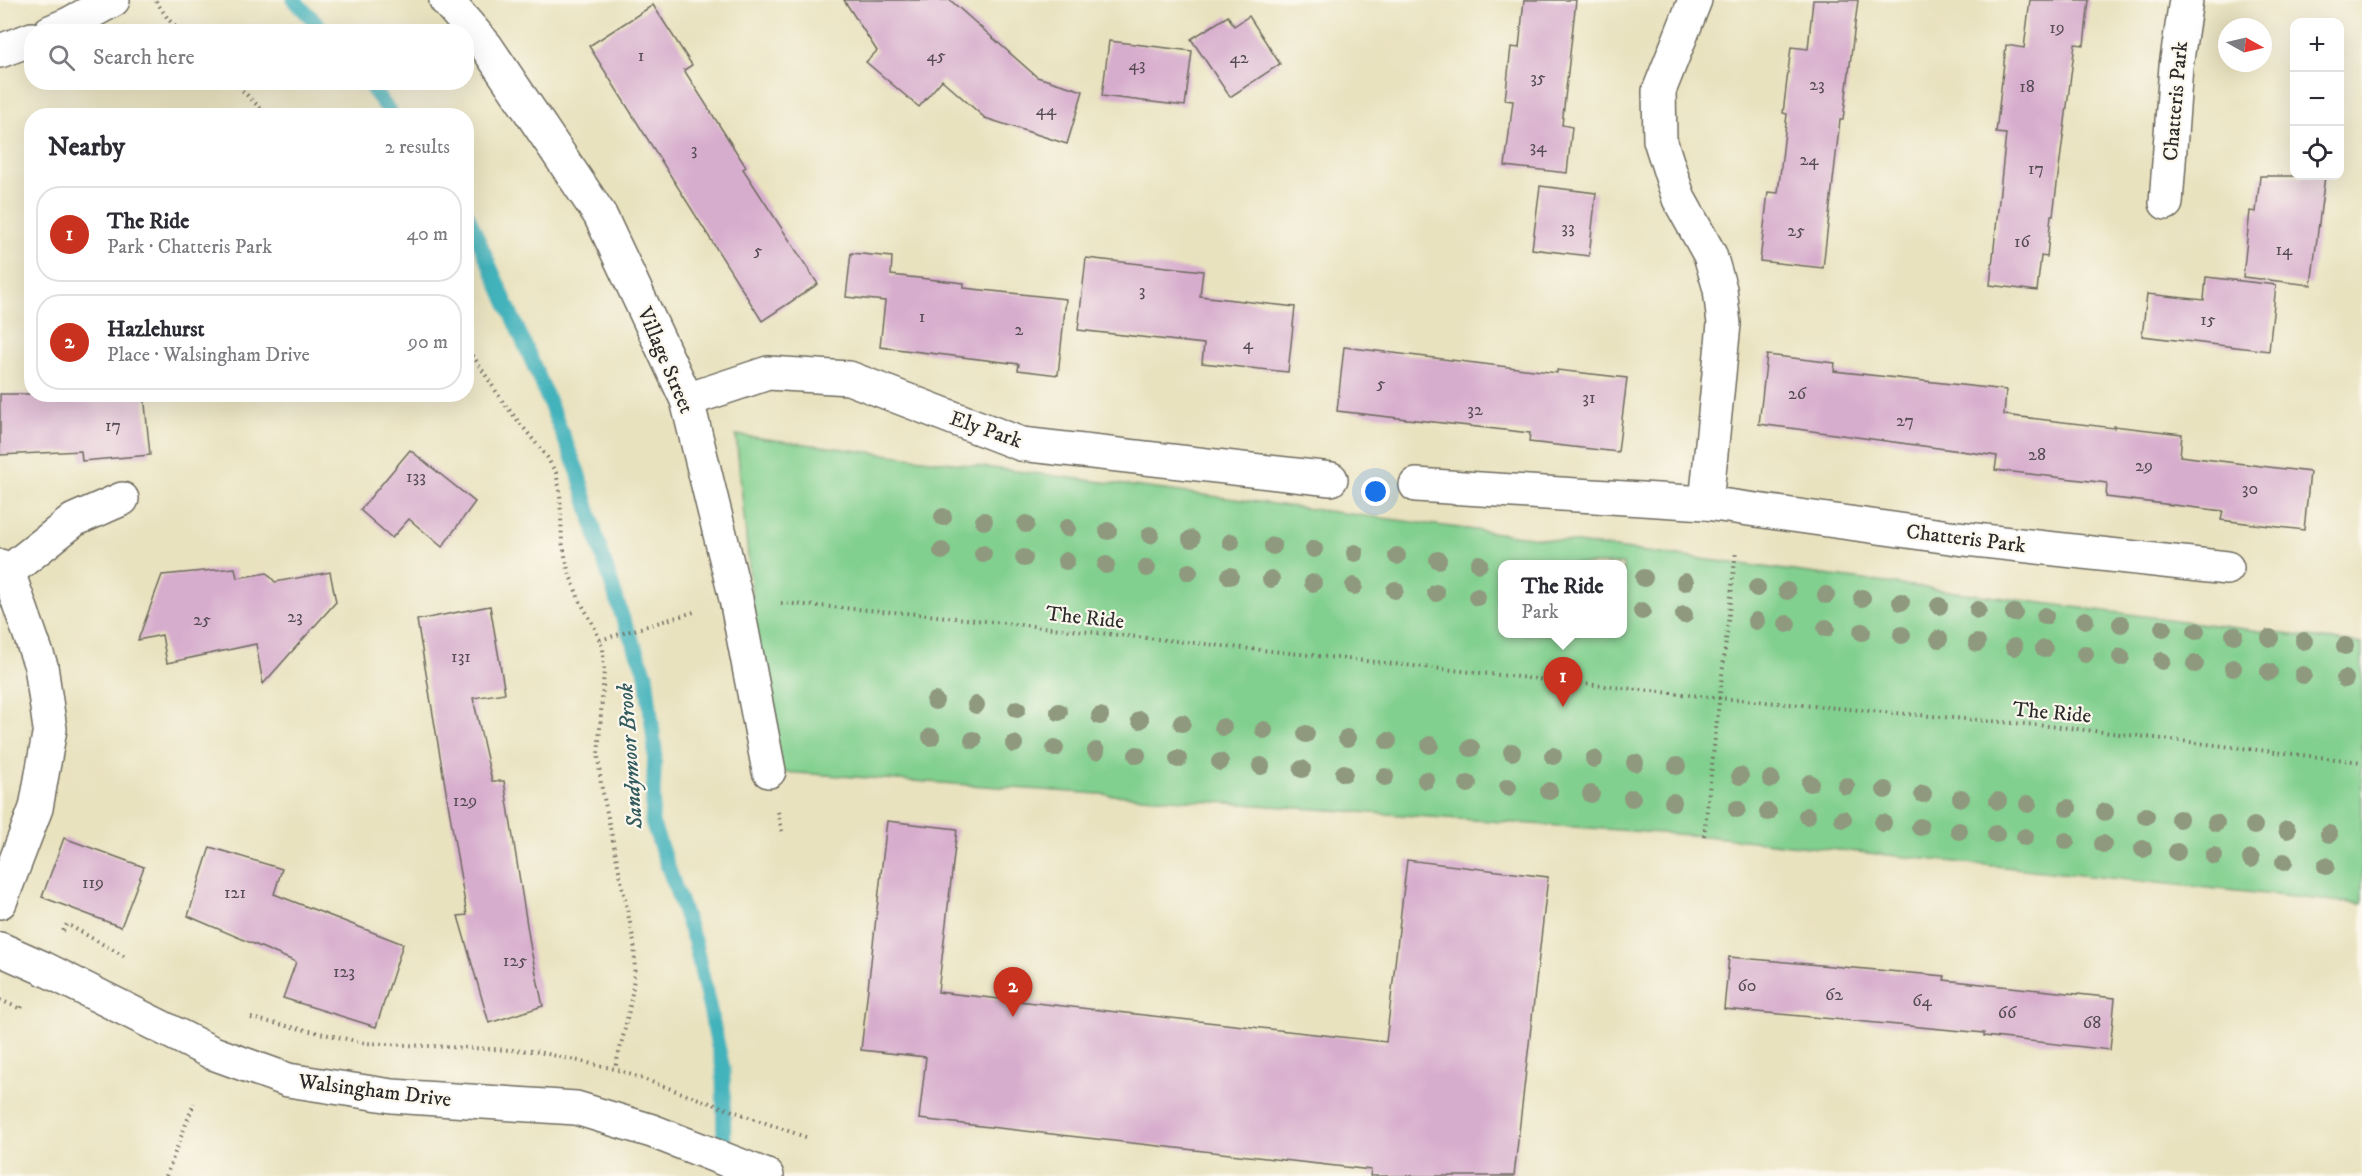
<!DOCTYPE html>
<html lang="en">
<head>
<meta charset="utf-8">
<style>
  body { margin:0; font-family:"IM FELL DW Pica",serif; background:#f2f2f3; color:#2b2b33 }
  .controls { position:absolute; right:18px; top:18px; display:grid; overflow:hidden; border-radius:12px; box-shadow:0 6px 24px #0002 }
  .controls button { width:54px; height:54px; display:grid; place-items:center; padding:0; border:0; border-bottom:2px solid #e1e1e2; background:#fff; color:#2b2b33; font:30px sans-serif }
  .compass { position:absolute; left:2218px; top:18px; width:54px; height:54px; border-radius:50%; background:#fff; box-shadow:0 6px 24px #0002; rotate:98deg }
  .you { position:absolute; left:1376px; top:492px; width:21px; height:21px; margin:-15px; border:4px solid #fff; border-radius:50%; background:#1a73e8; box-shadow:0 0 0 9px #1a73e833 }
  .badge { display:grid; place-items:center; width:39px; height:39px; border-radius:50%; background:#c8321e; color:#fff; font-size:20px; font-weight:700 }
  .pin { position:absolute; translate:-50% -50px; filter:drop-shadow(0 2px 3px #0008) }
  .pin::after { content:''; position:absolute; top:32px; width:21px; height:18px; background:inherit; clip-path:polygon(0 0,100% 0,50% 100%) }
  .popup { position:absolute; left:1498px; top:560px; width:129px; height:78px; box-sizing:border-box; display:grid; place-content:center; border-radius:12px; background:#fff; filter:drop-shadow(0 2px 4px #0005); font-size:20px; white-space:nowrap; color:#7c7c81 }
  .popup b { font-size:22px; color:#2b2b33 }
  .popup::after { content:''; position:absolute; left:50%; top:100%; margin-left:-12px; border:12px solid transparent; border-top-color:#fff }
  .list { margin:0; padding:0; list-style:none }
  h2 { display:flex; justify-content:space-between; align-items:center; height:78px; margin:0; padding:0 24px; font-size:26px }
  h2 small { font-size:20px; font-weight:400; color:#7c7c81 }
  .list li { display:grid; grid-template-columns:39px 1fr auto; gap:18px; align-items:center; box-sizing:border-box; height:96px; margin:0 12px 12px; padding:0 12px; border:2px solid #e1e1e2; border-radius:24px }
  .list b { display:block; font-size:22px; white-space:nowrap }
  .list p { margin:0; font-size:20px; white-space:nowrap; color:#7c7c81 }
  .list em { font-size:20px; font-style:normal; color:#7c7c81 }
  .icon { flex:none; width:33px; height:33px; fill:none; stroke:currentColor; stroke-width:2; stroke-linecap:round; stroke-linejoin:round }
  .map { position:relative; flex:none; width:2362px; height:1176px; overflow:hidden }
  .search { position:absolute; background:#fff; box-shadow:0 6px 24px #0002; left:24px; top:24px; width:450px; height:66px; display:flex; align-items:center; gap:15px; box-sizing:border-box; padding:0 21px; border-radius:24px; color:#7c7c81; font-size:22px }
  .panel { position:absolute; background:#fff; box-shadow:0 6px 24px #0002; left:24px; top:108px; width:450px; height:294px; border-radius:24px }
  .map>svg:first-child { display:block }
</style>
</head>
<body>
<div class="map">
<svg width="2362" height="1176" viewBox="0 0 2362 1176">
  <rect width="100%" height="100%" fill="#fbf7ec"/>
  <filter id="ink" filterUnits="userSpaceOnUse"><feTurbulence type="fractalNoise" baseFrequency=".0167" numOctaves="2"/><feDisplacementMap in="SourceGraphic" scale="12" xChannelSelector="R" yChannelSelector="G"/><feConvolveMatrix kernelMatrix="1 2 1 2 8 2 1 2 1" color-interpolation-filters="sRGB"/></filter>
  <filter id="wash" filterUnits="userSpaceOnUse"><feTurbulence type="fractalNoise" baseFrequency=".008" numOctaves="4" result="noise"/><feDisplacementMap in="SourceGraphic" scale="24" xChannelSelector="R" yChannelSelector="G"/><feGaussianBlur stdDeviation="1.35" result="paint"/><feColorMatrix in="noise" values="0 0 0 0 0 0 0 0 0 0 0 0 0 0 0 0 0 1.4 0 .05"/><feComposite in="paint" operator="in"/></filter>
  <g filter="url(#wash)">
    <rect width="100%" height="100%" fill="#e9e2bf"/>
    <path fill="#82d08f" stroke="#567e5d" stroke-width="1.5" fill-rule="evenodd" d="M 736,435 L 2362,644 L 2362,904 L 1704,836 L 769,771 ZM 1503,564 L 1623,564 L 1623,634 L 1503,634 Z"/>
    <g fill="none" stroke-linecap="round" stroke-linejoin="round">
      <g stroke="#42b2bb" stroke-width="15">
        <polyline points="294,0 325,32"/>
        <polyline points="367,82 393,116"/>
        <polyline points="466,212 538,375 578,472 600,549 623,619 646,674 655,750 652,822 695,943 723,1068 724,1160"/>
      </g>
    </g>
    <g id="blocks">
      <g fill="#d7adcd">
        <polygon points="844,0 950,0 1037,77 1083,91 1067,144 985,118 942,80 919,107 866,62 877,51"/>
        <polygon points="1524,0 1576,0 1562,125 1572,127 1567,173 1505,166 1513,101 1505,100 1511,47 1519,48"/>
        <polygon points="1813,0 1858,0 1843,120 1840,120 1823,268 1760,261 1768,192 1778,193 1787,114 1783,113 1791,47 1808,49"/>
        <polygon points="2030,0 2089,0 2084,45 2075,44 2053,215 2051,215 2047,257 2041,256 2037,291 1990,285 2006,134 1996,133 2006,45 2024,48"/>
        <polygon points="653,5 692,65 684,70 746,167 743,169 818,284 762,321 589,46"/>
        <polygon points="1228,16 1234,26 1249,16 1280,64 1230,97 1191,39"/>
        <polygon points="1109,41 1192,51 1185,106 1102,96"/>
        <polygon points="2260,176 2325,176 2311,285 2243,277 2250,211 2256,212"/>
        <polygon points="1540,186 1596,193 1589,256 1532,249"/>
        <polygon points="851,253 892,257 891,275 964,283 964,288 1066,299 1058,375 1018,370 1019,364 880,347 885,301 846,297"/>
        <polygon points="1086,258 1203,271 1200,296 1295,307 1288,372 1202,363 1204,344 1078,330"/>
        <polygon points="2206,277 2276,285 2269,351 2142,336 2147,294 2204,300"/>
        <polygon points="1344,347 1557,373 1557,370 1627,378 1618,452 1529,442 1530,433 1337,411"/>
        <polygon points="1767,355 1835,363 1834,371 2006,390 2004,415 2114,428 2114,426 2182,434 2180,456 2310,472 2304,530 2221,520 2223,511 2106,497 2107,483 1995,470 1997,456 1759,424"/>
        <polygon points="0,394 144,394 150,455 82,461 81,451 0,455"/>
        <polygon points="410,450 475,502 442,547 409,519 392,538 360,510"/>
        <polygon points="235,568 237,578 267,573 275,582 330,572 336,602 263,684 256,644 167,663 162,635 138,640 162,575"/>
        <polygon points="490,606 505,693 473,698 492,781 504,781 531,950 543,1006 489,1023 458,916 467,915 417,620"/>
        <polygon points="887,821 957,829 938,992 1386,1042 1407,860 1548,877 1514,1176 1370,1176 1371,1170 919,1119 926,1057 861,1050"/>
        <polygon points="64,838 144,867 121,927 42,897"/>
        <polygon points="210,847 282,869 274,894 403,944 376,1027 283,998 296,962 188,916"/>
        <polygon points="1729,957 1945,976 1944,980 2115,998 2110,1050 1984,1036 1984,1033 1724,1009"/>
      </g>
    </g>
  </g>
  <g filter="url(#ink)">
    <use href="#blocks" fill-opacity="0" stroke="#6e6b5f" stroke-width="1.5"/>
    <g fill="none" stroke-linecap="round" stroke-linejoin="round">
      <g stroke="#6e6b5f" stroke-width="36">
        <g id="minor">
          <polyline points="446,0 486,46 600,215 687,400 736,599 769,771"/>
          <polyline points="1695,0 1659,91 1660,140 1679,199 1710,255 1720,289 1724,324 1706,503"/>
          <polyline points="50,32 69,24 113,0"/>
          <polyline points="0,51 32,39"/>
          <polyline points="2166,203 2176,66 2186,0"/>
          <polyline points="687,400 768,373 849,378 1021,444 1331,479"/>
          <polyline points="1416,485 1706,503 1957,538 2227,568"/>
          <polyline points="0,566 8,572 41,666 50,729 36,808 0,902"/>
          <polyline points="8,572 74,520 122,499"/>
          <polyline points="0,949 43,968 213,1053 288,1080 392,1096 576,1108 652,1131 767,1176"/>
        </g>
      </g>
      <g stroke="#6e6b5f" stroke-width="4" stroke-dasharray="1.5 4.5" stroke-linecap="butt">
        <polyline points="156,1 168,19 181,32"/>
        <polyline points="234,82 268,116"/>
        <path d="M 466,345 L 503,402 L 547,457 L 556,473 L 560,491 L 562,541 L 568,570 L 579,599 L 594,626 L 603,649 L 604,671 L 598,756 L 601,784 L 634,942 C 638,986 625,1027 615,1069"/>
        <polyline points="781,603 918,614 1719,698 2060,727 2362,762"/>
        <polyline points="600,640 694,612"/>
        <polyline points="778,812 782,832"/>
        <polyline points="1704,836 1736,551"/>
        <polyline points="63,931 67,924 127,958"/>
        <polyline points="0,1000 21,1009 22,1006"/>
        <polyline points="251,1018 365,1043 534,1051 615,1069 808,1138"/>
        <polyline points="166,1176 194,1103"/>
      </g>
      <use href="#minor" stroke="#fff" stroke-width="33"/>
    </g>
    <g fill="#8f997e">
      <circle cx="943" cy="517" r="9"/>
      <circle cx="984" cy="521" r="9"/>
      <circle cx="1026" cy="524" r="9"/>
      <circle cx="1067" cy="528" r="9"/>
      <circle cx="1108" cy="531" r="9"/>
      <circle cx="1150" cy="535" r="9"/>
      <circle cx="1191" cy="539" r="9"/>
      <circle cx="1231" cy="542" r="9"/>
      <circle cx="1273" cy="546" r="9"/>
      <circle cx="1314" cy="549" r="9"/>
      <circle cx="942" cy="551" r="9"/>
      <circle cx="1355" cy="553" r="9"/>
      <circle cx="983" cy="554" r="9"/>
      <circle cx="1397" cy="556" r="9"/>
      <circle cx="1024" cy="558" r="9"/>
      <circle cx="1438" cy="560" r="9"/>
      <circle cx="1066" cy="561" r="9"/>
      <circle cx="1479" cy="564" r="9"/>
      <circle cx="1106" cy="565" r="9"/>
      <circle cx="1147" cy="568" r="9"/>
      <circle cx="1189" cy="572" r="9"/>
      <circle cx="1230" cy="576" r="9"/>
      <circle cx="1644" cy="578" r="9"/>
      <circle cx="1271" cy="579" r="9"/>
      <circle cx="1685" cy="582" r="9"/>
      <circle cx="1313" cy="583" r="9"/>
      <circle cx="1354" cy="586" r="9"/>
      <circle cx="1757" cy="588" r="9"/>
      <circle cx="1395" cy="590" r="9"/>
      <circle cx="1787" cy="591" r="9"/>
      <circle cx="1436" cy="593" r="9"/>
      <circle cx="1826" cy="595" r="9"/>
      <circle cx="1477" cy="597" r="9"/>
      <circle cx="1862" cy="598" r="9"/>
      <circle cx="1901" cy="602" r="9"/>
      <circle cx="1939" cy="606" r="9"/>
      <circle cx="1978" cy="610" r="9"/>
      <circle cx="1642" cy="611" r="9"/>
      <circle cx="2014" cy="613" r="9"/>
      <circle cx="1684" cy="615" r="9"/>
      <circle cx="2045" cy="616" r="9"/>
      <circle cx="2085" cy="620" r="9"/>
      <circle cx="1756" cy="621" r="9"/>
      <circle cx="1787" cy="624" r="9"/>
      <circle cx="2121" cy="624" r="9"/>
      <circle cx="1826" cy="628" r="9"/>
      <circle cx="2163" cy="628" r="9"/>
      <circle cx="2196" cy="631" r="9"/>
      <circle cx="1862" cy="632" r="9"/>
      <circle cx="1902" cy="635" r="9"/>
      <circle cx="2234" cy="635" r="9"/>
      <circle cx="2270" cy="638" r="9"/>
      <circle cx="1939" cy="639" r="9"/>
      <circle cx="2304" cy="641" r="9"/>
      <circle cx="1977" cy="643" r="9"/>
      <circle cx="2345" cy="646" r="9"/>
      <circle cx="2014" cy="647" r="9"/>
      <circle cx="2044" cy="649" r="9"/>
      <circle cx="2085" cy="654" r="9"/>
      <circle cx="2121" cy="657" r="9"/>
      <circle cx="2162" cy="661" r="9"/>
      <circle cx="2195" cy="664" r="9"/>
      <circle cx="2233" cy="668" r="9"/>
      <circle cx="2269" cy="672" r="9"/>
      <circle cx="2303" cy="675" r="9"/>
      <circle cx="2345" cy="679" r="9"/>
      <circle cx="935" cy="701" r="9"/>
      <circle cx="976" cy="705" r="9"/>
      <circle cx="1017" cy="709" r="9"/>
      <circle cx="1059" cy="712" r="9"/>
      <circle cx="1100" cy="716" r="9"/>
      <circle cx="1140" cy="720" r="9"/>
      <circle cx="1182" cy="723" r="9"/>
      <circle cx="1223" cy="727" r="9"/>
      <circle cx="1264" cy="730" r="9"/>
      <circle cx="1306" cy="734" r="9"/>
      <circle cx="931" cy="737" r="9"/>
      <circle cx="1347" cy="738" r="9"/>
      <circle cx="973" cy="740" r="9"/>
      <circle cx="1388" cy="741" r="9"/>
      <circle cx="1014" cy="744" r="9"/>
      <circle cx="1430" cy="745" r="9"/>
      <circle cx="1055" cy="748" r="9"/>
      <circle cx="1471" cy="748" r="9"/>
      <circle cx="1096" cy="751" r="9"/>
      <circle cx="1512" cy="752" r="9"/>
      <circle cx="1137" cy="755" r="9"/>
      <circle cx="1553" cy="756" r="9"/>
      <circle cx="1178" cy="759" r="9"/>
      <circle cx="1594" cy="759" r="9"/>
      <circle cx="1220" cy="762" r="9"/>
      <circle cx="1635" cy="763" r="9"/>
      <circle cx="1261" cy="766" r="9"/>
      <circle cx="1677" cy="766" r="9"/>
      <circle cx="1302" cy="769" r="9"/>
      <circle cx="1344" cy="773" r="9"/>
      <circle cx="1740" cy="776" r="9"/>
      <circle cx="1385" cy="777" r="9"/>
      <circle cx="1771" cy="779" r="9"/>
      <circle cx="1426" cy="780" r="9"/>
      <circle cx="1810" cy="783" r="9"/>
      <circle cx="1468" cy="784" r="9"/>
      <circle cx="1846" cy="786" r="9"/>
      <circle cx="1508" cy="787" r="9"/>
      <circle cx="1885" cy="790" r="9"/>
      <circle cx="1549" cy="791" r="9"/>
      <circle cx="1591" cy="794" r="9"/>
      <circle cx="1923" cy="794" r="9"/>
      <circle cx="1632" cy="798" r="9"/>
      <circle cx="1961" cy="798" r="9"/>
      <circle cx="1998" cy="801" r="9"/>
      <circle cx="1673" cy="802" r="9"/>
      <circle cx="2028" cy="804" r="9"/>
      <circle cx="2068" cy="808" r="9"/>
      <circle cx="1737" cy="809" r="9"/>
      <circle cx="1768" cy="812" r="9"/>
      <circle cx="2105" cy="812" r="9"/>
      <circle cx="1807" cy="816" r="9"/>
      <circle cx="2146" cy="816" r="9"/>
      <circle cx="1843" cy="819" r="9"/>
      <circle cx="2179" cy="819" r="9"/>
      <circle cx="1883" cy="823" r="9"/>
      <circle cx="2216" cy="823" r="9"/>
      <circle cx="2254" cy="826" r="9"/>
      <circle cx="1920" cy="827" r="9"/>
      <circle cx="2287" cy="830" r="9"/>
      <circle cx="1959" cy="831" r="9"/>
      <circle cx="1996" cy="834" r="9"/>
      <circle cx="2329" cy="834" r="9"/>
      <circle cx="2025" cy="837" r="9"/>
      <circle cx="2066" cy="841" r="9"/>
      <circle cx="2103" cy="844" r="9"/>
      <circle cx="2143" cy="849" r="9"/>
      <circle cx="2177" cy="852" r="9"/>
      <circle cx="2214" cy="856" r="9"/>
      <circle cx="2251" cy="859" r="9"/>
      <circle cx="2284" cy="862" r="9"/>
      <circle cx="2326" cy="866" r="9"/>
    </g>
  </g>
  <g text-anchor="middle" stroke-width="4.5" stroke-linejoin="round" paint-order="stroke">
    <g font-size="18" fill="#564c54">
      <text x="2057" y="33">19</text>
      <text x="641" y="61">1</text>
      <text x="936" y="61">45</text>
      <text x="1239" y="63">42</text>
      <text x="1137" y="70">43</text>
      <text x="1538" y="83">35</text>
      <text x="1817" y="90">23</text>
      <text x="2027" y="92">18</text>
      <text x="1046" y="115">44</text>
      <text x="1538" y="152">34</text>
      <text x="694" y="155">3</text>
      <text x="1809" y="165">24</text>
      <text x="2036" y="174">17</text>
      <text x="1568" y="233">33</text>
      <text x="1796" y="236">25</text>
      <text x="2022" y="247">16</text>
      <text x="2284" y="255">14</text>
      <text x="758" y="256">5</text>
      <text x="1142" y="296">3</text>
      <text x="922" y="322">1</text>
      <text x="2208" y="325">15</text>
      <text x="1019" y="335">2</text>
      <text x="1248" y="349">4</text>
      <text x="1381" y="389">5</text>
      <text x="1797" y="399">26</text>
      <text x="1589" y="403">31</text>
      <text x="1475" y="415">32</text>
      <text x="1905" y="426">27</text>
      <text x="113" y="431">17</text>
      <text x="2037" y="460">28</text>
      <text x="2144" y="471">29</text>
      <text x="416" y="482">133</text>
      <text x="2250" y="494">30</text>
      <text x="295" y="622">23</text>
      <text x="202" y="625">25</text>
      <text x="461" y="662">131</text>
      <text x="465" y="806">129</text>
      <text x="93" y="888">119</text>
      <text x="235" y="898">121</text>
      <text x="515" y="966">125</text>
      <text x="344" y="977">123</text>
      <text x="1747" y="991">60</text>
      <text x="1834" y="1000">62</text>
      <text x="1922" y="1006">64</text>
      <text x="2007" y="1018">66</text>
      <text x="2092" y="1028">68</text>
    </g>
    <g font-size="21" fill="#2b2b2b" stroke="#fbf7ec">
      <text transform="translate(2175 101) rotate(-85)" y="7">Chatteris Park</text>
      <text transform="translate(666 360) rotate(67)" y="7">Village Street</text>
      <text transform="translate(986 429) rotate(19)" y="7">Ely Park</text>
      <text transform="translate(1966 538) rotate(7)" y="7">Chatteris Park</text>
      <text transform="translate(1085 617) rotate(6)" y="7">The Ride</text>
      <text transform="translate(2052 712) rotate(5)" y="7">The Ride</text>
      <text transform="translate(375 1090) rotate(7)" y="7">Walsingham Drive</text>
    </g>
    <g font-size="22" font-style="italic" fill="#335a5d" stroke="#fbf7ec">
      <text transform="translate(629 756) rotate(-94)" y="8">Sandymoor Brook</text>
    </g>
  </g>
</svg>
<div class="controls">
<button>+</button>
<button>−</button>
<button><svg class="icon" aria-label="locate" viewBox="0 0 24 24"><circle cx="12" cy="12" r="6"/><path d="M12 2v4M12 18v4M2 12h4M18 12h4"/></svg></button>
</div>
<svg class="compass" viewBox="-18 -18 36 36"><path d="M0-13l5 13h-10z" fill="#e53935"/><path d="M0 13l5-13h-10z" fill="#7c7c81"/></svg>
<div class="you"></div>
<div class="pin badge" style="left:1563px;top:707px">1</div>
<div class="popup"><b>The Ride</b>Park</div>
<div class="pin badge" style="left:1013px;top:1017px">2</div>
<div class="search"><svg class="icon" aria-label="search" viewBox="0 0 24 24"><circle cx="10" cy="10" r="6"/><path d="M15 15l6 6"/></svg>Search here</div>
<section class="panel">
<h2>Nearby<small>2 results</small></h2>
<ul class="list">
<li><span class="badge">1</span><div><b>The Ride</b><p>Park · Chatteris Park</p></div><em>40 m</em></li>
<li><span class="badge">2</span><div><b>Hazlehurst</b><p>Place · Walsingham Drive</p></div><em>90 m</em></li>
</ul>
</section>
</div>
</body>
</html>
